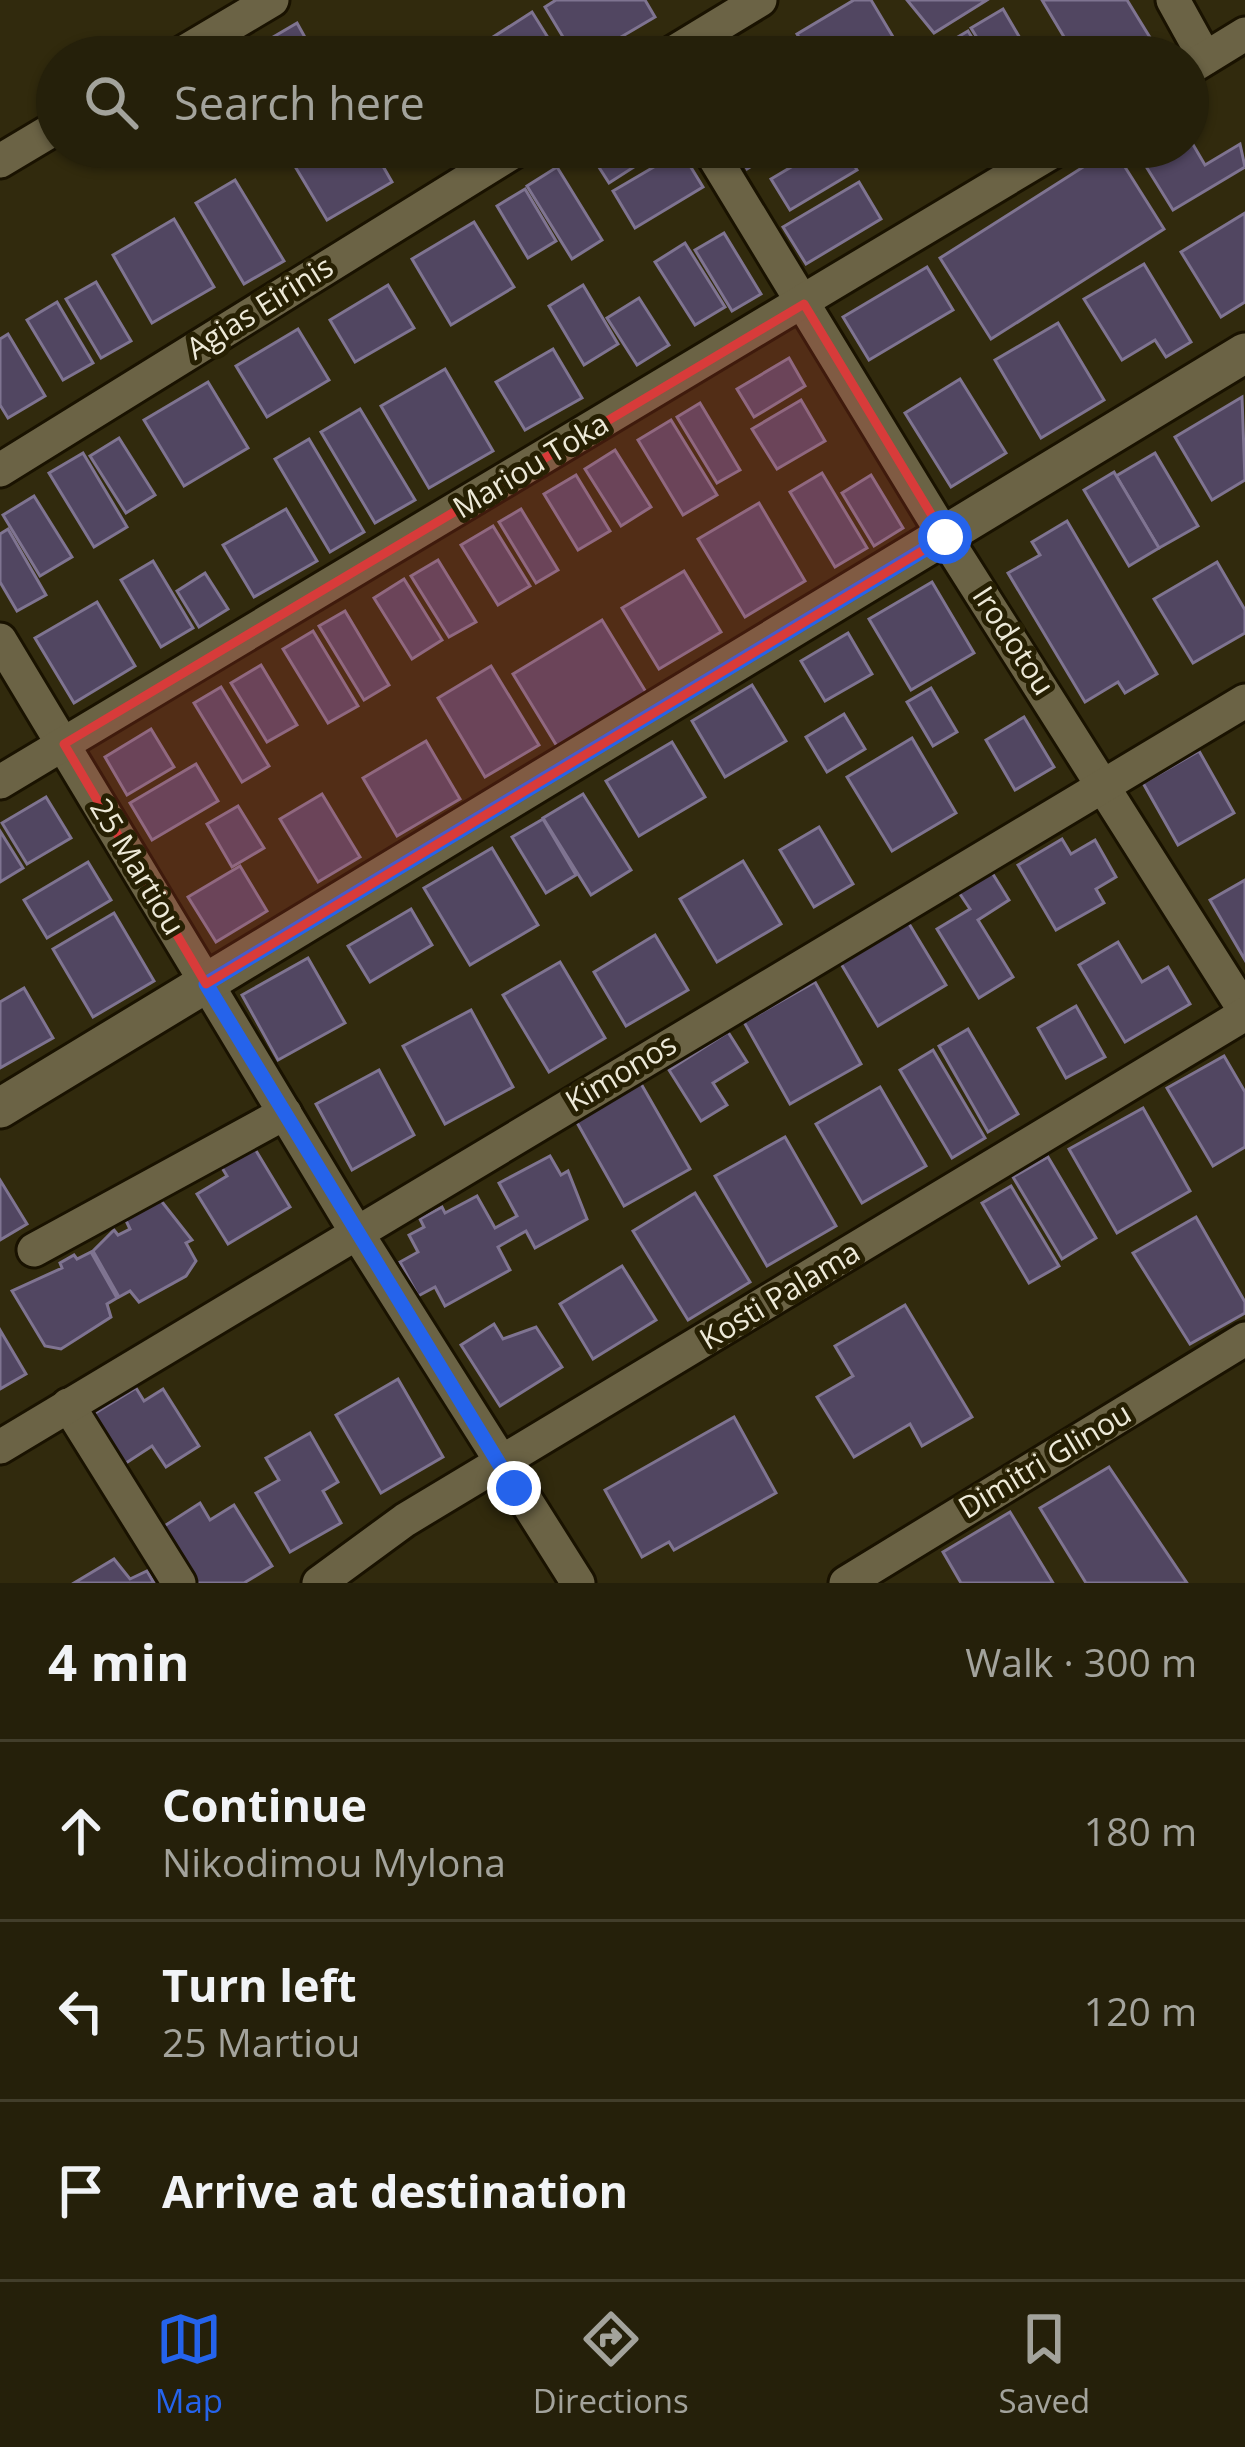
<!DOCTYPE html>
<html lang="en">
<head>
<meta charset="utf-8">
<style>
  body { margin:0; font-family:"Open Sans",sans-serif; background:#312d18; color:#f1f3f6 }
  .stop { position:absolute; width:36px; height:36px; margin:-27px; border:9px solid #2563eb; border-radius:50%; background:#fff }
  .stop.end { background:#2563eb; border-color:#fff; box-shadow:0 3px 12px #0008 }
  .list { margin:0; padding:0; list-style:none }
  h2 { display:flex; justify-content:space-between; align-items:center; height:156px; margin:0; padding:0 48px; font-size:51px }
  h2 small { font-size:39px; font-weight:400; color:#a3a39c }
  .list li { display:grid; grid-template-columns:78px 1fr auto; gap:36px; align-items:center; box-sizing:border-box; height:180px; padding:0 48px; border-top:3px solid #423e2b }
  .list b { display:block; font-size:45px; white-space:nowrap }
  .list p { margin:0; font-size:39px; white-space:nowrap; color:#a3a39c }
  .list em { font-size:39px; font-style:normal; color:#a3a39c }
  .icon { flex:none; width:66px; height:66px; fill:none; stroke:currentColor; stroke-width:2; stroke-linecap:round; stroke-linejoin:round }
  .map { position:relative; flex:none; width:1245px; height:1583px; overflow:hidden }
  .search { position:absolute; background:#25200a; box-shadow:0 3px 9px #0004; left:36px; right:36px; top:36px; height:132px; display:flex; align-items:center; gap:30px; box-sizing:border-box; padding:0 42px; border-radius:66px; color:#a3a39c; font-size:45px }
  .sheet { height:696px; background:#25200a }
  nav { display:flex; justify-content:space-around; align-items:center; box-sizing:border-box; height:168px; border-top:3px solid #423e2b; background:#25200a; font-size:33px; color:#a3a39c }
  nav a { display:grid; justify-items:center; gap:6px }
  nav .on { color:#2563eb }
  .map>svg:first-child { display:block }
</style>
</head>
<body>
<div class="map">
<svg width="1245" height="1583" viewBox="0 0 1245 1583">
  <rect width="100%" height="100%" fill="#312a0d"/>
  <g fill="#514661" stroke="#7f7491" stroke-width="3">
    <polygon points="556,0 645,0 655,17 587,57 575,57 545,7"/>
    <polygon points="854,0 871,0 905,57 811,57 797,34"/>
    <polygon points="907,0 987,0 934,33"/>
    <polygon points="1042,0 1127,0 1154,44 1132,57 1076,57"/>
    <polygon points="1003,9 1031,57 989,57 971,28"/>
    <polygon points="532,12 547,36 514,57 462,57"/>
    <polygon points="297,23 316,57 239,57"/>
    <polygon points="968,31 984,57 944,57 939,48"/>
    <polygon points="1188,136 1205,165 1240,144 1245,167 1173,210 1134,147 1188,147"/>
    <polygon points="321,147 372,147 392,182 327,220 293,163"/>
    <polygon points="593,147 665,147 609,183 588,150"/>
    <polygon points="734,147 783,147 747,169"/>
    <polygon points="825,147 843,147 857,170 790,210 771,179"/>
    <polygon points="1113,148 1164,229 991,339 940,258"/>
    <polygon points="681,151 703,187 635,228 613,191"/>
    <polygon points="557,167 602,240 572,259 527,186"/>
    <polygon points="235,180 284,261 244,284 196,203"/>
    <polygon points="859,182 881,219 806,264 783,227"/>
    <polygon points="525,189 556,241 528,258 497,206"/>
    <polygon points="1245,213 1245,302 1221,317 1181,252"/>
    <polygon points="174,219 214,287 152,323 113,255"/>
    <polygon points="474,222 514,287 451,325 412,259"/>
    <polygon points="724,233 761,294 732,311 695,250"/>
    <polygon points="685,243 725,307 695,325 655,262"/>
    <polygon points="1144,264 1191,342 1166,357 1155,340 1122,360 1084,299"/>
    <polygon points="927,267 953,310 869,360 843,317"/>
    <polygon points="96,282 131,341 101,358 66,299"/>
    <polygon points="388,285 414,328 355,362 330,320"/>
    <polygon points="583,285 618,344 584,365 549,306"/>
    <polygon points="639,298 669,345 637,365 607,318"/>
    <polygon points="57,302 93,363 63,380 27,320"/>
    <polygon points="1058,323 1104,400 1041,438 995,360"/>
    <polygon points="298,329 329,380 267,417 236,366"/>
    <polygon points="8,334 45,396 8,418 0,405 0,339"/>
    <polygon points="553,349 582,398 525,430 496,382"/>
    <polygon points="789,358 805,386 754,417 737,389"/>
    <polygon points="445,369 493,451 429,488 381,406"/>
    <polygon points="960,379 1006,453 951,487 905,413"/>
    <polygon points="208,382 248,448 184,486 144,420"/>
    <polygon points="1242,397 1245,480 1212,500 1175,437"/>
    <polygon points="801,400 825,441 777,469 752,429"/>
    <polygon points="700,403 740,470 717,483 677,417"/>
    <polygon points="360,409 415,500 375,523 321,432"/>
    <polygon points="671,420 717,495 683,515 638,440"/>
    <polygon points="119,438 155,495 126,513 90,456"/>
    <polygon points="309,439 364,532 330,552 275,459"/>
    <polygon points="615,450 651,507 621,526 585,469"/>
    <polygon points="83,453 127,527 94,547 49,473"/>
    <polygon points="1155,453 1198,526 1159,548 1116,476"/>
    <polygon points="1114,472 1159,548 1129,566 1084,490"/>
    <polygon points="822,473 867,548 835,567 790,492"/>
    <polygon points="576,475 610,531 578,550 544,494"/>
    <polygon points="871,475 903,528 874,546 842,493"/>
    <polygon points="34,496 72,557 40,576 3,515"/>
    <polygon points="759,503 805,581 745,617 698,539"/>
    <polygon points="286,509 317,561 254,597 223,545"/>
    <polygon points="521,509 558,570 536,583 499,522"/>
    <polygon points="1067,521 1157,674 1125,693 1118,682 1085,702 1008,573 1040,555 1032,542"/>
    <polygon points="493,526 530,586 498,605 461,545"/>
    <polygon points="8,529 46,595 17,611 0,582 0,534"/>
    <polygon points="438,560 476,622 449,637 411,576"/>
    <polygon points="153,561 193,628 161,647 121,580"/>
    <polygon points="1217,562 1245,610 1245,633 1193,663 1154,599"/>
    <polygon points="684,571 721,632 659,669 622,608"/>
    <polygon points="205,573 228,609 199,627 177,591"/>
    <polygon points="404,579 442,640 412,659 374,598"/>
    <polygon points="932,582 974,653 911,690 869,619"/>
    <polygon points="97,602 135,666 74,703 35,638"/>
    <polygon points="345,611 389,685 364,700 319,626"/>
    <polygon points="602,620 649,697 563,756 513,674"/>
    <polygon points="313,631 358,706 328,723 283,649"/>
    <polygon points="848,633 872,674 825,701 801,661"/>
    <polygon points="261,665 297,725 267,742 231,683"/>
    <polygon points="491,666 539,745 485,777 438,698"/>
    <polygon points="752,685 786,741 725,777 692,721"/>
    <polygon points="221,687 269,766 242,782 194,703"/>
    <polygon points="931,688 957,732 933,746 907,702"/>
    <polygon points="844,714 865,749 827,772 806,737"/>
    <polygon points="1024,717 1054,767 1015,790 986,740"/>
    <polygon points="151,729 174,767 127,795 105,757"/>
    <polygon points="912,738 956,813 892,851 847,777"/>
    <polygon points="426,741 460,799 397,836 363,778"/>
    <polygon points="672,742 705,797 639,836 606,781"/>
    <polygon points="1199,751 1234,813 1178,845 1143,783"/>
    <polygon points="196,764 218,801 152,840 130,803"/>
    <polygon points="322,794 360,857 318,882 280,819"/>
    <polygon points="583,794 631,870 591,895 543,818"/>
    <polygon points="46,797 71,838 27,864 2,823"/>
    <polygon points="238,806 264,848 232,867 207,824"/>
    <polygon points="543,819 576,875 546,893 512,837"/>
    <polygon points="819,827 853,884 814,907 780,850"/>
    <polygon points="0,831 23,868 0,882"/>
    <polygon points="1062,839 1071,854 1095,840 1116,877 1096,889 1104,903 1056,930 1018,865"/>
    <polygon points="492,848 538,925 470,965 424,888"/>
    <polygon points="743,861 781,924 717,962 680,899"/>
    <polygon points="88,862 111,900 47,938 24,900"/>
    <polygon points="240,866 267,911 216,942 188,897"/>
    <polygon points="991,871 1009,900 978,920 1013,977 979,998 937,929 970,909 958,891"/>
    <polygon points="1245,880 1245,960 1210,900"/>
    <polygon points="411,909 432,945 370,982 348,946"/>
    <polygon points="114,913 154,981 93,1017 53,949"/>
    <polygon points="908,922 946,985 878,1026 840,962"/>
    <polygon points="655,935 688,990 626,1026 594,972"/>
    <polygon points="1118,942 1142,982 1168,967 1190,1004 1125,1042 1079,965"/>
    <polygon points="308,958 345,1023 278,1060 242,995"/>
    <polygon points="560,962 605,1038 549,1072 503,995"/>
    <polygon points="815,982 861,1064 790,1104 744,1022"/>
    <polygon points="24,988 53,1038 0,1068 0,1002"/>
    <polygon points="1076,1006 1105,1057 1066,1078 1038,1028"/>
    <polygon points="471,1010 513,1087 445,1124 403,1046"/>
    <polygon points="968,1029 1018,1114 988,1132 939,1046"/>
    <polygon points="728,1032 747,1062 713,1083 727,1105 701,1121 669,1070"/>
    <polygon points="933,1050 985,1138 952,1158 900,1070"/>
    <polygon points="1224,1056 1245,1092 1245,1147 1213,1166 1167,1088"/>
    <polygon points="379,1070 414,1135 352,1170 316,1104"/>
    <polygon points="640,1082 690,1169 624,1206 575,1119"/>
    <polygon points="880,1087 926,1166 862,1203 816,1124"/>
    <polygon points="1143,1108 1190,1191 1117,1233 1069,1149"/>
    <polygon points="785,1137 836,1226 767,1266 715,1176"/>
    <polygon points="249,1139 290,1207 228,1244 197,1194 227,1176 216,1158"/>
    <polygon points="550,1156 561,1175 568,1171 587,1219 535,1248 526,1231 498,1247 510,1270 445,1306 435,1287 418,1296 400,1262 418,1252 409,1235 424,1227 420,1219 442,1207 445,1213 477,1196 495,1228 517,1216 499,1183"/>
    <polygon points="1048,1157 1096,1238 1062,1259 1013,1177"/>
    <polygon points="0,1180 27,1224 0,1240"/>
    <polygon points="1011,1186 1059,1266 1029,1283 982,1203"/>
    <polygon points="155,1193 192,1240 186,1243 196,1261 186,1276 139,1302 130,1291 119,1297 93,1251 114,1230 118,1235 130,1229 122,1212"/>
    <polygon points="695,1193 750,1282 688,1320 633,1231"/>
    <polygon points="1196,1217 1245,1302 1245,1313 1190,1344 1133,1253"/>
    <polygon points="91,1252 117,1298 107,1304 111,1317 61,1349 45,1346 12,1291 62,1268 60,1263 74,1255 77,1259"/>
    <polygon points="622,1266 656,1320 593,1359 560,1304"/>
    <polygon points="905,1305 972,1417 922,1446 910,1424 854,1457 817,1397 853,1376 835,1346"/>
    <polygon points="494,1324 503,1339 536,1327 562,1367 500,1406 461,1345"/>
    <polygon points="0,1330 26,1374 0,1389"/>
    <polygon points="398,1379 443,1457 381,1493 336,1415"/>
    <polygon points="136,1388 144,1401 163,1389 199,1446 166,1467 152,1446 123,1465 92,1415"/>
    <polygon points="734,1417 776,1493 674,1550 669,1542 642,1557 605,1490"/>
    <polygon points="310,1433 338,1482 323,1491 341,1523 290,1552 256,1493 279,1480 266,1458"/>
    <polygon points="1109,1467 1187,1583 1086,1583 1040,1508"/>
    <polygon points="200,1503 210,1520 234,1505 272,1566 244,1583 183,1583 152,1534"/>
    <polygon points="1010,1512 1053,1583 961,1583 943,1552"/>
    <polygon points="114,1559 130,1579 147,1571 154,1583 74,1583"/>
  </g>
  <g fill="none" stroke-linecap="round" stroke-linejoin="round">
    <g stroke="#191200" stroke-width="39">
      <g id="minor">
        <polyline points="1173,0 1205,58"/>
        <polyline points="176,57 272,0"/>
        <polyline points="666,57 760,0"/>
        <polyline points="1188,69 1245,34"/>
        <polyline points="708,147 945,537 1245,1011"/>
        <polyline points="0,161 57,127"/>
        <polyline points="0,470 521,147"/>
        <polyline points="0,640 355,1230 578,1583"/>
        <polyline points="0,782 1060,147"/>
        <polyline points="34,1250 285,1113"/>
        <polyline points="68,1405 179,1583"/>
        <polyline points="0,1447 1245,701"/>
        <polyline points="319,1583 405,1520 1245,1014"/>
        <polyline points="846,1583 1245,1339"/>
      </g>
    </g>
    <g stroke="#191200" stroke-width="45">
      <polyline id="tertiary" points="0,1108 1245,353"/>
    </g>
    <use href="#minor" stroke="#6b6345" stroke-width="33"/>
    <use href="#tertiary" stroke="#6b6345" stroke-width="39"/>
  </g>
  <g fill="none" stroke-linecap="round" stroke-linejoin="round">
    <polyline stroke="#2563eb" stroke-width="15" points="514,1488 206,984 945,537"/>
  </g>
  <path fill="#d83b3a" fill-opacity="0.2" stroke="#d83b3a" stroke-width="9" stroke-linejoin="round" d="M 804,304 L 945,537 L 206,984 L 64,744 Z"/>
  <g text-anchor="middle" stroke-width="10" stroke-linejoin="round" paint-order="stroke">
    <g font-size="30" fill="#ede9d8" stroke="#272003">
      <text transform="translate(260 308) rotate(-32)" y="10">Agias Eirinis</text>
      <text transform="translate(531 466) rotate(-31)" y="10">Mariou Toka</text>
      <text transform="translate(1013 641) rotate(57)" y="10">Irodotou</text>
      <text transform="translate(137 867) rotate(59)" y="10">25 Martiou</text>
      <text transform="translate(621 1073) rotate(-31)" y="10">Kimonos</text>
      <text transform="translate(780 1296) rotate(-31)" y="10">Kosti Palama</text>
      <text transform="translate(1045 1461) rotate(-31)" y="10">Dimitri Glinou</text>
    </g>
  </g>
</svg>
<div class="stop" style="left:945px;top:537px"></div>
<div class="stop end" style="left:514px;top:1488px"></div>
<div class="search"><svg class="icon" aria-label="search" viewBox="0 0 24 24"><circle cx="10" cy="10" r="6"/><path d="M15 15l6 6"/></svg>Search here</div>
</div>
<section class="sheet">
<h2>4 min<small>Walk · 300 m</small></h2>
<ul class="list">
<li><svg class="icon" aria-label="ahead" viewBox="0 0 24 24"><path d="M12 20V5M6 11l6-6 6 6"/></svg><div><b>Continue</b><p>Nikodimou Mylona</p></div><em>180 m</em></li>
<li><svg class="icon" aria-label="left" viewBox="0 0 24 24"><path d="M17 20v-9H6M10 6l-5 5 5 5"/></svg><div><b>Turn left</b><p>25 Martiou</p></div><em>120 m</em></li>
<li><svg class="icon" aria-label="arrive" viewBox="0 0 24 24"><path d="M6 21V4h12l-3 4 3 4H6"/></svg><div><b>Arrive at destination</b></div></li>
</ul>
</section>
<nav>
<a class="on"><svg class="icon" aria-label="map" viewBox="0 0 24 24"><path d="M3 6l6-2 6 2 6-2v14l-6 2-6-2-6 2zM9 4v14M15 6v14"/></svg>Map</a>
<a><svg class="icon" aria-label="directions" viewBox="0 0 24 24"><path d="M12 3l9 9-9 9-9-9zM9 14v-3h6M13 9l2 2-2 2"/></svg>Directions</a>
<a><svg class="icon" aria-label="saved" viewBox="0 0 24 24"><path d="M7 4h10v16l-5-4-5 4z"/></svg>Saved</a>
</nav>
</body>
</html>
